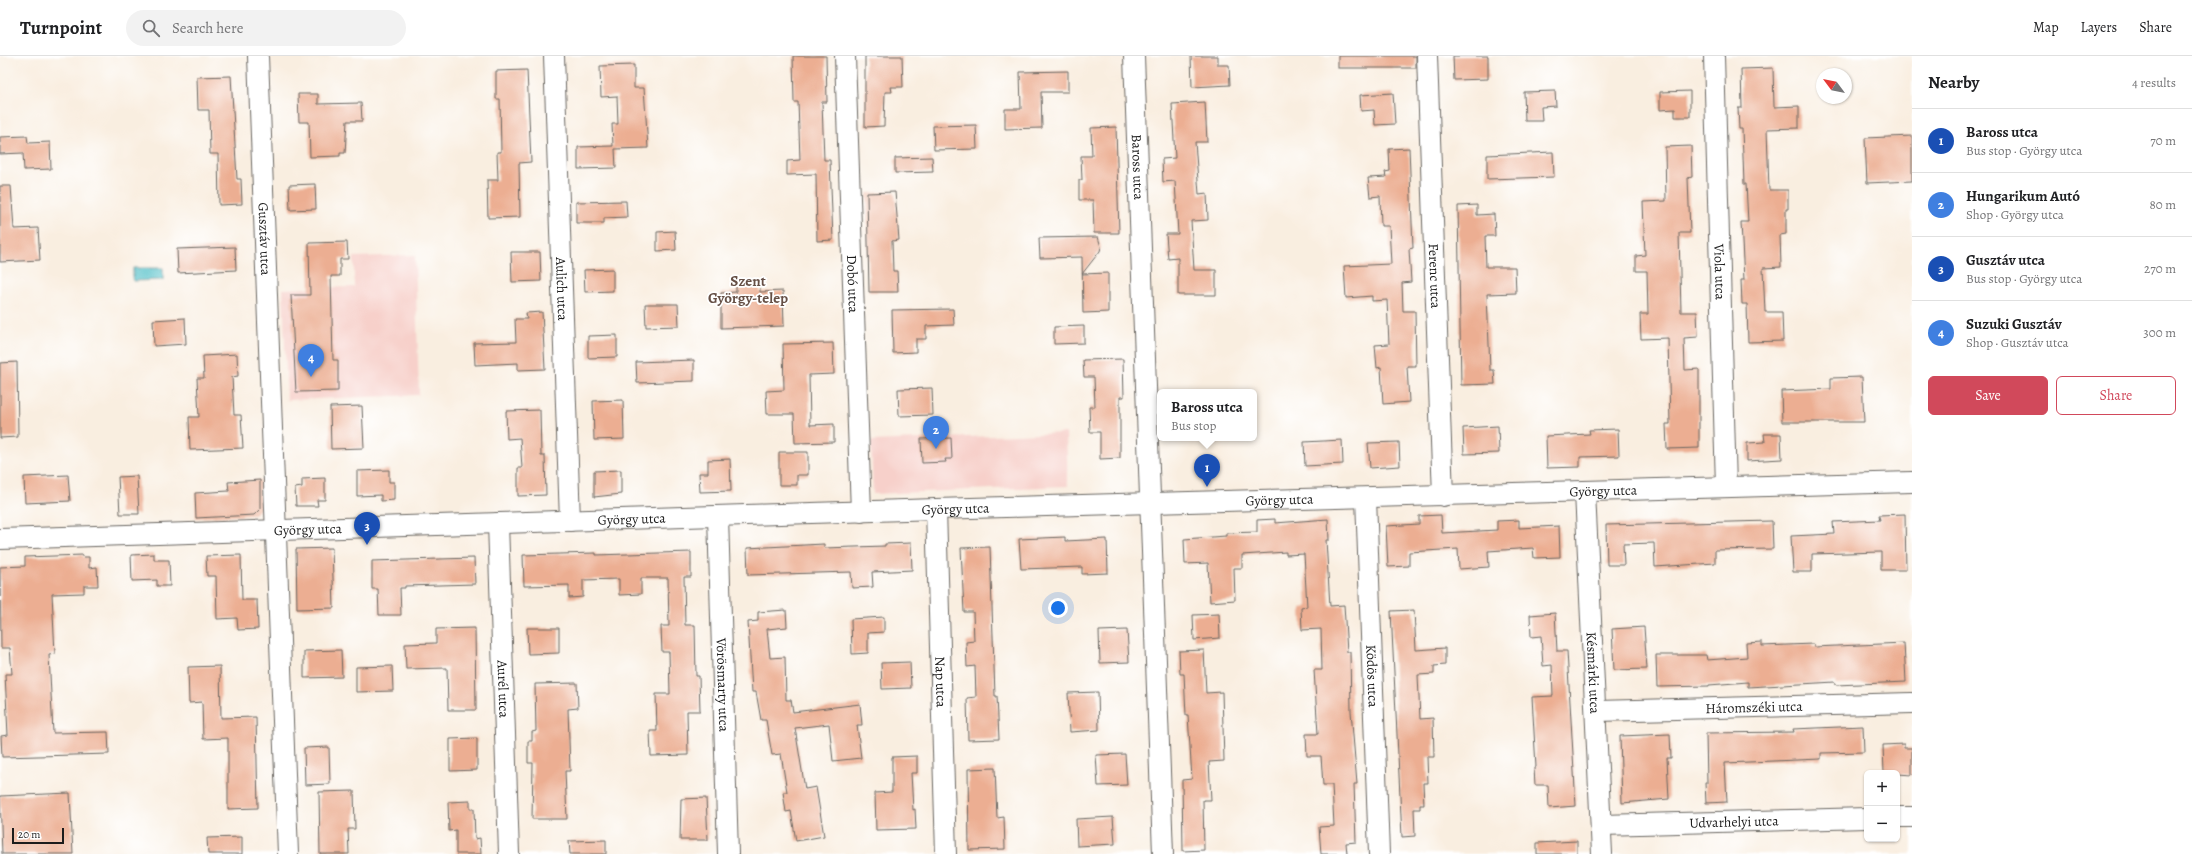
<!DOCTYPE html>
<html lang="en">
<head>
<meta charset="utf-8">
<style>
  body { margin:0; font-family:Alegreya,serif; background:#f2f2f2; color:#202124 }
  .controls { position:absolute; right:12px; bottom:12px; display:grid; overflow:hidden; border-radius:6px; box-shadow:0 1px 3px #0004 }
  .controls button { width:36px; height:36px; display:grid; place-items:center; padding:0; border:0; border-bottom:1px solid #e0e0e0; background:#fff; color:#202124; font:20px sans-serif }
  .compass { position:absolute; left:1816px; top:12px; width:36px; height:36px; border-radius:50%; background:#fff; box-shadow:0 1px 3px #0004; rotate:302deg }
  .scale { position:absolute; left:12px; bottom:10px; width:52px; box-sizing:border-box; padding-left:4px; border:2px solid #1c1c1c; border-top:0; font-size:11px; line-height:14px; white-space:nowrap; color:#1c1c1c; -webkit-text-stroke:3px #fff; paint-order:stroke }
  .you { position:absolute; left:1058px; top:552px; width:14px; height:14px; margin:-10px; border:3px solid #fff; border-radius:50%; background:#1a73e8; box-shadow:0 0 0 6px #1a73e833 }
  .badge { display:grid; place-items:center; width:26px; height:26px; border-radius:50%; background:#d1495b; color:#fff; font-size:13px; font-weight:700 }
  .pin { position:absolute; translate:-50% -33px; filter:drop-shadow(0 1px 2px #0008) }
  .pin::after { content:''; position:absolute; top:21px; width:14px; height:12px; background:inherit; clip-path:polygon(0 0,100% 0,50% 100%) }
  .popup { position:absolute; left:1157px; top:333px; width:100px; height:52px; box-sizing:border-box; display:grid; place-content:center; border-radius:6px; background:#fff; filter:drop-shadow(0 1px 3px #0005); font-size:13px; white-space:nowrap; color:#757577 }
  .popup b { font-size:15px; color:#202124 }
  .popup::after { content:''; position:absolute; left:50%; top:100%; margin-left:-8px; border:8px solid transparent; border-top-color:#fff }
  .list { margin:0; padding:0; list-style:none }
  h2 { display:flex; justify-content:space-between; align-items:center; height:52px; margin:0; padding:0 16px; font-size:17px }
  h2 small { font-size:13px; font-weight:400; color:#757577 }
  .list li { display:grid; grid-template-columns:26px 1fr auto; gap:12px; align-items:center; box-sizing:border-box; height:64px; padding:0 16px; border-top:1px solid #e0e0e0 }
  .list b { display:block; font-size:15px; white-space:nowrap }
  .list p { margin:0; font-size:13px; white-space:nowrap; color:#757577 }
  .list em { font-size:13px; font-style:normal; color:#757577 }
  .actions { display:flex; gap:8px; padding:12px 16px }
  .actions a { flex:1; padding:9px 0; border:1px solid #d1495b; border-radius:6px; text-align:center; font-size:14px; color:#d1495b }
  .actions .main { background:#d1495b; color:#fff }
  .icon { flex:none; width:22px; height:22px; fill:none; stroke:currentColor; stroke-width:2; stroke-linecap:round; stroke-linejoin:round }
  .map { position:relative; flex:none; width:1912px; height:798px; overflow:hidden }
  header { display:flex; align-items:center; gap:24px; box-sizing:border-box; height:56px; padding:0 20px; background:#fff; border-bottom:1px solid #e0e0e0 }
  header strong { font-size:19px }
  nav { display:flex; gap:22px; margin-inline-start:auto; font-size:14px }
  .search { width:280px; height:36px; background:#f2f2f2; display:flex; align-items:center; gap:10px; box-sizing:border-box; padding:0 14px; border-radius:22px; color:#757577; font-size:15px }
  main { display:flex }
  aside { flex:1; background:#fff }
  .map>svg:first-child { display:block }
</style>
</head>
<body>
<header>
<strong>Turnpoint</strong>
<div class="search"><svg class="icon" aria-label="search" viewBox="0 0 24 24"><circle cx="10" cy="10" r="6"/><path d="M15 15l6 6"/></svg>Search here</div>
<nav><a>Map</a><a>Layers</a><a>Share</a></nav>
</header>
<main>
<div class="map">
<svg width="1912" height="798" viewBox="0 0 1912 798">
  <rect width="100%" height="100%" fill="#fff"/>
  <filter id="ink" filterUnits="userSpaceOnUse"><feTurbulence type="fractalNoise" baseFrequency=".025" numOctaves="2"/><feDisplacementMap in="SourceGraphic" scale="8" xChannelSelector="R" yChannelSelector="G"/><feConvolveMatrix kernelMatrix="1 2 1 2 8 2 1 2 1" color-interpolation-filters="sRGB"/></filter>
  <filter id="wash" filterUnits="userSpaceOnUse"><feTurbulence type="fractalNoise" baseFrequency=".012" numOctaves="4" result="noise"/><feDisplacementMap in="SourceGraphic" scale="16" xChannelSelector="R" yChannelSelector="G"/><feGaussianBlur stdDeviation="0.9" result="paint"/><feColorMatrix in="noise" values="0 0 0 0 0 0 0 0 0 0 0 0 0 0 0 0 0 1.4 0 .05"/><feComposite in="paint" operator="in"/></filter>
  <g filter="url(#wash)">
    <rect width="100%" height="100%" fill="#f9eee0"/>
    <g fill="#f7d0ca">
      <polygon points="415,199 419,339 287,344 283,233 354,231 354,201"/>
      <polygon points="1066,377 1068,430 873,438 871,385"/>
    </g>
    <polygon fill="#52c0c8" stroke="#376e72" points="133,212 163,212 163,224 133,225"/>
    <g id="blocks">
      <g fill="#ecae92">
        <polygon points="793,0 826,0 827,46 822,46 824,104 830,104 833,184 817,185 816,118 787,119 787,105 800,104 798,46 794,46"/>
        <polygon points="865,0 902,0 903,31 891,31 892,36 885,36 884,70 865,71"/>
        <polygon points="1191,0 1218,0 1218,9 1229,9 1230,29 1192,31"/>
        <rect x="1338" y="0" width="78" height="12"/>
        <polygon points="1453,0 1488,0 1488,23 1454,24"/>
        <polygon points="634,9 634,32 644,32 648,92 615,93 616,112 578,113 578,91 613,90 612,68 618,68 617,40 601,41 600,10"/>
        <polygon points="1773,12 1774,51 1799,50 1799,72 1767,73 1769,134 1788,134 1788,153 1786,153 1786,178 1780,179 1781,211 1763,212 1765,256 1782,256 1783,285 1748,286 1747,248 1742,248 1741,224 1744,224 1741,166 1748,166 1746,128 1744,128 1742,73 1739,73 1738,52 1742,52 1741,13"/>
        <polygon points="527,14 531,106 519,107 520,161 488,162 487,124 498,124 497,96 501,96 500,43 496,43 496,15"/>
        <polygon points="1068,15 1068,36 1041,36 1042,72 1005,73 1005,53 1021,53 1020,16"/>
        <polygon points="231,20 237,123 241,123 242,148 219,149 218,98 210,98 209,54 198,54 197,21"/>
        <polygon points="1555,35 1556,50 1541,51 1542,65 1525,65 1524,36"/>
        <polygon points="1690,35 1690,61 1675,61 1675,53 1660,54 1660,36"/>
        <polygon points="1393,37 1395,68 1375,69 1374,54 1361,55 1360,39"/>
        <polygon points="298,38 318,38 318,48 361,47 362,65 347,65 345,97 340,97 340,100 310,101 309,66 299,66"/>
        <polygon points="1205,46 1207,86 1195,86 1199,138 1207,137 1208,164 1191,165 1194,214 1216,214 1216,239 1178,239 1178,202 1168,203 1166,178 1178,178 1175,125 1163,126 1162,103 1175,102 1172,48"/>
        <polygon points="976,69 977,93 934,94 933,70"/>
        <polygon points="1116,71 1119,177 1094,177 1093,144 1079,144 1079,124 1082,124 1081,100 1092,100 1091,72"/>
        <polygon points="27,80 28,87 50,86 51,113 24,114 23,97 0,98 0,81"/>
        <polygon points="1912,80 1912,125 1867,127 1865,82"/>
        <polygon points="1691,90 1692,121 1688,122 1690,177 1679,177 1681,256 1697,256 1698,281 1684,282 1685,314 1699,313 1699,392 1667,393 1666,368 1670,368 1668,282 1641,283 1640,258 1648,258 1647,215 1636,215 1636,200 1645,199 1643,146 1666,145 1665,91"/>
        <polygon points="1409,92 1413,192 1409,193 1411,226 1402,227 1403,255 1415,255 1416,310 1407,310 1409,346 1383,348 1381,311 1377,312 1375,289 1389,288 1387,244 1372,245 1372,240 1346,242 1344,210 1391,208 1389,170 1381,170 1380,140 1370,141 1368,122 1386,121 1385,116 1390,115 1389,93"/>
        <polygon points="1553,96 1554,121 1487,123 1487,99"/>
        <polygon points="932,101 933,116 895,117 895,102"/>
        <polygon points="315,128 316,153 290,154 289,129"/>
        <polygon points="0,130 11,130 14,173 38,172 40,204 0,206"/>
        <polygon points="895,136 899,184 892,185 893,215 897,215 898,236 869,236 867,137"/>
        <polygon points="626,145 627,161 604,162 604,167 576,167 576,146"/>
        <polygon points="1477,149 1477,159 1494,158 1495,180 1485,180 1486,211 1515,211 1516,237 1487,238 1490,314 1494,314 1495,328 1461,329 1458,150"/>
        <polygon points="675,175 676,194 657,195 657,176"/>
        <polygon points="1098,181 1101,191 1100,195 1082,218 1108,217 1108,256 1083,257 1082,201 1040,202 1039,182"/>
        <polygon points="347,186 348,203 340,203 340,220 331,220 333,304 338,304 338,335 296,336 291,239 310,239 309,187"/>
        <polygon points="235,191 236,214 178,217 177,193"/>
        <polygon points="511,196 540,196 541,225 512,226"/>
        <polygon points="613,213 613,235 585,236 584,214"/>
        <polygon points="736,226 760,226 760,236 783,235 784,270 721,272 721,237 736,236"/>
        <polygon points="645,248 678,248 679,270 646,271"/>
        <polygon points="953,253 954,269 926,270 926,283 916,283 916,296 893,297 892,254"/>
        <polygon points="542,256 545,313 518,314 518,307 475,309 474,287 516,286 515,263 527,263 526,257"/>
        <polygon points="185,262 186,288 154,290 153,264"/>
        <polygon points="1084,270 1084,287 1054,288 1054,271"/>
        <polygon points="617,279 617,301 588,302 588,280"/>
        <polygon points="833,287 834,318 809,319 810,369 834,368 834,386 795,387 794,358 767,358 766,335 784,334 783,288"/>
        <polygon points="237,298 238,320 232,321 234,359 241,359 243,392 190,394 189,361 199,361 197,322 204,322 203,300"/>
        <polygon points="1123,303 1124,341 1120,341 1120,402 1100,403 1100,376 1090,376 1089,351 1095,351 1094,321 1084,321 1083,304"/>
        <polygon points="694,304 694,325 637,327 636,306"/>
        <polygon points="17,306 18,381 0,382 0,307"/>
        <polygon points="1862,321 1864,366 1782,366 1781,335 1831,333 1831,322"/>
        <polygon points="932,332 933,359 899,360 898,333"/>
        <polygon points="623,344 624,383 594,384 593,345"/>
        <polygon points="362,350 364,392 331,393 330,351"/>
        <polygon points="540,354 541,400 545,400 546,439 518,440 518,412 522,412 520,382 507,383 506,355"/>
        <polygon points="1498,370 1499,397 1464,398 1463,372"/>
        <polygon points="1618,373 1619,400 1580,401 1580,411 1547,412 1546,380 1590,378 1589,374"/>
        <polygon points="1764,378 1781,378 1782,403 1747,405 1747,387 1765,386"/>
        <polygon points="951,382 952,403 945,403 946,406 922,407 921,383"/>
        <polygon points="1342,384 1343,408 1305,410 1304,386"/>
        <polygon points="1399,386 1400,410 1370,412 1368,387"/>
        <polygon points="779,396 808,396 808,419 797,419 797,429 779,429"/>
        <polygon points="730,403 731,435 700,436 699,417 708,417 708,404"/>
        <polygon points="389,414 389,426 394,426 394,444 381,445 381,439 357,440 357,415"/>
        <polygon points="621,414 621,438 594,441 594,415"/>
        <polygon points="68,419 70,445 25,447 24,421"/>
        <polygon points="137,420 139,458 120,458 118,421"/>
        <polygon points="325,422 325,444 317,444 318,450 296,450 295,432 302,431 302,423"/>
        <polygon points="260,424 260,453 254,459 196,462 195,437 229,435 228,426"/>
        <polygon points="1905,458 1906,514 1881,514 1881,496 1812,498 1812,516 1793,516 1791,480 1834,478 1833,466 1880,464 1879,459"/>
        <polygon points="1441,459 1442,477 1497,474 1497,465 1519,464 1519,472 1559,470 1560,501 1534,502 1533,492 1488,495 1489,511 1459,513 1458,493 1409,496 1409,510 1388,511 1386,470 1419,468 1419,460"/>
        <polygon points="1275,463 1275,467 1328,463 1329,484 1326,484 1330,550 1344,549 1347,596 1350,596 1351,655 1357,728 1354,728 1356,786 1346,787 1347,798 1321,798 1319,771 1334,770 1332,729 1323,729 1321,700 1307,700 1306,678 1318,678 1314,614 1322,614 1321,573 1302,574 1301,552 1307,551 1304,498 1286,499 1286,496 1242,499 1242,512 1234,512 1235,544 1210,546 1208,507 1185,508 1184,483 1226,480 1226,477 1257,476 1257,464"/>
        <polygon points="1772,465 1773,493 1715,494 1715,507 1655,511 1654,487 1623,488 1624,509 1607,509 1606,469"/>
        <polygon points="1065,481 1065,485 1107,483 1108,517 1082,518 1082,511 1021,513 1019,483"/>
        <polygon points="911,487 912,514 872,516 873,531 852,532 851,516 748,519 747,492 824,488 824,492 885,490 885,488"/>
        <polygon points="990,491 995,640 997,640 999,683 968,684 967,642 976,641 975,610 967,611 966,586 974,585 973,556 964,556 961,492"/>
        <polygon points="332,492 334,552 297,553 296,493"/>
        <polygon points="691,496 691,521 684,521 685,569 695,569 696,620 699,620 700,655 687,655 688,699 651,700 650,675 657,675 656,638 670,638 669,596 662,596 661,570 669,570 668,522 641,522 641,538 619,539 619,523 583,524 583,541 569,542 569,529 524,530 523,499 596,497 596,499"/>
        <polygon points="154,498 154,504 169,504 170,530 157,530 157,524 132,525 131,499"/>
        <polygon points="83,499 83,501 89,501 89,512 97,511 98,530 84,530 84,537 52,538 55,598 49,599 53,677 108,676 109,698 2,701 1,680 8,679 5,618 12,618 10,592 1,592 0,511 25,510 25,501"/>
        <polygon points="241,499 242,544 257,544 258,573 238,574 237,562 217,563 216,520 207,520 206,500"/>
        <polygon points="474,502 475,528 405,530 405,532 400,532 401,559 379,559 378,533 372,533 372,505"/>
        <polygon points="786,554 787,571 767,573 770,602 785,601 786,644 791,644 793,656 860,648 862,669 857,669 861,702 833,705 829,668 795,672 805,733 816,731 824,780 796,785 791,755 786,756 783,736 787,736 781,698 772,699 766,664 761,664 756,636 752,636 748,566 758,565 758,556"/>
        <polygon points="1414,554 1416,594 1445,592 1445,609 1434,610 1434,618 1418,619 1420,663 1433,662 1434,701 1427,701 1428,727 1423,727 1424,749 1420,749 1420,753 1414,753 1415,780 1402,781 1391,555"/>
        <polygon points="1555,557 1557,595 1567,595 1576,750 1549,752 1548,729 1535,729 1534,712 1536,711 1532,641 1553,640 1552,609 1543,610 1541,580 1531,581 1530,559"/>
        <polygon points="1219,558 1220,582 1194,584 1193,559"/>
        <polygon points="884,561 884,576 868,577 868,597 852,598 851,563"/>
        <polygon points="1644,571 1647,613 1614,614 1612,573"/>
        <polygon points="475,572 476,654 448,654 447,612 406,613 405,588 436,587 436,573"/>
        <polygon points="527,572 559,572 559,597 528,598"/>
        <polygon points="1127,574 1129,606 1100,607 1099,575"/>
        <polygon points="1762,586 1762,590 1813,588 1814,591 1904,587 1906,626 1836,629 1835,626 1748,631 1748,626 1709,629 1709,630 1657,631 1656,599 1706,599 1707,604 1747,601 1746,587"/>
        <polygon points="341,594 342,621 304,622 304,595"/>
        <polygon points="1204,594 1206,637 1222,636 1224,705 1209,706 1211,744 1203,744 1204,794 1183,795 1182,724 1192,723 1188,659 1186,659 1184,618 1180,618 1179,595"/>
        <polygon points="910,606 911,632 882,633 881,607"/>
        <polygon points="220,610 221,662 256,661 258,752 228,753 228,682 203,683 202,646 189,647 188,611"/>
        <polygon points="392,610 393,635 356,636 356,611"/>
        <polygon points="577,627 578,652 568,653 570,715 565,715 567,763 532,763 533,707 528,707 528,685 532,685 532,676 536,675 535,628"/>
        <polygon points="1098,636 1099,674 1070,676 1068,637"/>
        <polygon points="1863,670 1864,696 1821,697 1821,703 1725,707 1727,746 1706,747 1705,727 1707,727 1706,677 1794,676 1793,673"/>
        <polygon points="1670,678 1671,702 1667,702 1669,743 1622,747 1620,680"/>
        <polygon points="477,682 477,714 450,715 450,683"/>
        <polygon points="1904,688 1904,692 1912,692 1912,719 1884,717 1883,689"/>
        <polygon points="329,691 330,728 305,729 304,692"/>
        <polygon points="1125,698 1127,729 1098,730 1096,699"/>
        <polygon points="917,700 917,717 911,717 913,754 915,753 916,773 876,774 875,737 892,736 892,701"/>
        <polygon points="995,712 997,762 1004,761 1005,793 969,794 968,713"/>
        <polygon points="354,735 355,773 348,773 349,798 320,798 319,736"/>
        <polygon points="70,737 73,798 2,798 0,740"/>
        <polygon points="706,742 708,784 680,784 681,743"/>
        <polygon points="470,745 470,753 474,753 475,783 480,782 481,798 456,798 456,774 449,775 448,746"/>
        <polygon points="1113,761 1115,788 1077,790 1076,763"/>
        <polygon points="242,781 242,798 208,798 207,782"/>
        <polygon points="606,784 606,798 570,798 569,785"/>
        <polygon points="1577,785 1577,798 1537,798 1537,787"/>
      </g>
    </g>
  </g>
  <g filter="url(#ink)">
    <use href="#blocks" fill-opacity="0" stroke="#696661" stroke-width="1"/>
    <g fill="none" stroke-linecap="round" stroke-linejoin="round">
      <g stroke="#696661" stroke-width="22">
        <g id="minor">
          <path id="s1" d="M 258,0 L 288,798"/>
          <path id="s2" d="M 554,0 L 570,465"/>
          <path id="s3" d="M 845,0 L 861,456"/>
          <path id="s4" d="M 1134,0 L 1163,798"/>
          <path id="s5" d="M 1427,0 L 1443,440"/>
          <path id="s6" d="M 1714,0 L 1726,431"/>
          <path id="s7" d="M 1585,436 L 1602,798"/>
          <path id="s8" d="M 1366,442 L 1379,798"/>
          <path id="s9" d="M 936,453 L 946,798"/>
          <path id="s10" d="M 718,460 L 728,798"/>
          <path id="s11" d="M 498,467 L 509,798"/>
          <path id="s12" d="M 0,483 L 936,453 L 1912,426"/>
          <path id="s13" d="M 1596,655 L 1912,647"/>
          <polyline points="1897,761 1912,761"/>
          <path id="s14" d="M 1601,769 L 1867,762"/>
        </g>
      </g>
      <use href="#minor" stroke="#fff" stroke-width="20"/>
    </g>
  </g>
  <g text-anchor="middle" stroke-width="3.5" stroke-linejoin="round" paint-order="stroke">
    <g font-size="14" fill="#1c1c1c" stroke="#fff">
      <text dy="5" stroke="none"><textPath href="#s4" startOffset="111">Baross utca</textPath></text>
      <text dy="5" stroke="none"><textPath href="#s1" startOffset="183">Gusztáv utca</textPath></text>
      <text dy="5" stroke="none"><textPath href="#s6" startOffset="216">Viola utca</textPath></text>
      <text dy="5" stroke="none"><textPath href="#s5" startOffset="220">Ferenc utca</textPath></text>
      <text dy="5" stroke="none"><textPath href="#s3" startOffset="228">Dobó utca</textPath></text>
      <text dy="5" stroke="none"><textPath href="#s2" startOffset="233">Aulich utca</textPath></text>
      <text dy="5" stroke="none"><textPath href="#s12" startOffset="1604">György utca</textPath></text>
      <text dy="5" stroke="none"><textPath href="#s12" startOffset="1280">György utca</textPath></text>
      <text dy="5" stroke="none"><textPath href="#s12" startOffset="956">György utca</textPath></text>
      <text dy="5" stroke="none"><textPath href="#s12" startOffset="632">György utca</textPath></text>
      <text dy="5" stroke="none"><textPath href="#s12" startOffset="308">György utca</textPath></text>
      <text dy="5" stroke="none"><textPath href="#s7" startOffset="181">Késmárki utca</textPath></text>
      <text dy="5" stroke="none"><textPath href="#s8" startOffset="178">Ködös utca</textPath></text>
      <text dy="5" stroke="none"><textPath href="#s9" startOffset="173">Nap utca</textPath></text>
      <text dy="5" stroke="none"><textPath href="#s10" startOffset="169">Vörösmarty utca</textPath></text>
      <text dy="5" stroke="none"><textPath href="#s11" startOffset="166">Aurél utca</textPath></text>
      <text dy="5" stroke="none"><textPath href="#s13" startOffset="158">Háromszéki utca</textPath></text>
      <text dy="5" stroke="none"><textPath href="#s14" startOffset="133">Udvarhelyi utca</textPath></text>
    </g>
    <g font-size="15" font-weight="bold" fill="#654f45" stroke="#fff">
      <text x="748" y="230">Szent<tspan x="748" dy="17">György-telep</tspan></text>
    </g>
  </g>
</svg>
<div class="controls">
<button>+</button>
<button>−</button>
</div>
<svg class="compass" viewBox="-18 -18 36 36"><path d="M0-13l5 13h-10z" fill="#e53935"/><path d="M0 13l5-13h-10z" fill="#757577"/></svg>
<div class="scale">20 m</div>
<div class="you"></div>
<div class="pin badge" style="left:1207px;top:431px;background:#1a4fb4">1</div>
<div class="popup"><b>Baross utca</b>Bus stop</div>
<div class="pin badge" style="left:936px;top:393px;background:#3f7fe0">2</div>
<div class="pin badge" style="left:367px;top:489px;background:#1a4fb4">3</div>
<div class="pin badge" style="left:311px;top:321px;background:#3f7fe0">4</div>
</div>
<aside>
<h2>Nearby<small>4 results</small></h2>
<ul class="list">
<li><span class="badge" style="background:#1a4fb4">1</span><div><b>Baross utca</b><p>Bus stop · György utca</p></div><em>70 m</em></li>
<li><span class="badge" style="background:#3f7fe0">2</span><div><b>Hungarikum Autó</b><p>Shop · György utca</p></div><em>80 m</em></li>
<li><span class="badge" style="background:#1a4fb4">3</span><div><b>Gusztáv utca</b><p>Bus stop · György utca</p></div><em>270 m</em></li>
<li><span class="badge" style="background:#3f7fe0">4</span><div><b>Suzuki Gusztáv</b><p>Shop · Gusztáv utca</p></div><em>300 m</em></li>
</ul>
<div class="actions"><a class="main">Save</a><a>Share</a></div>
</aside>
</main>
</body>
</html>
